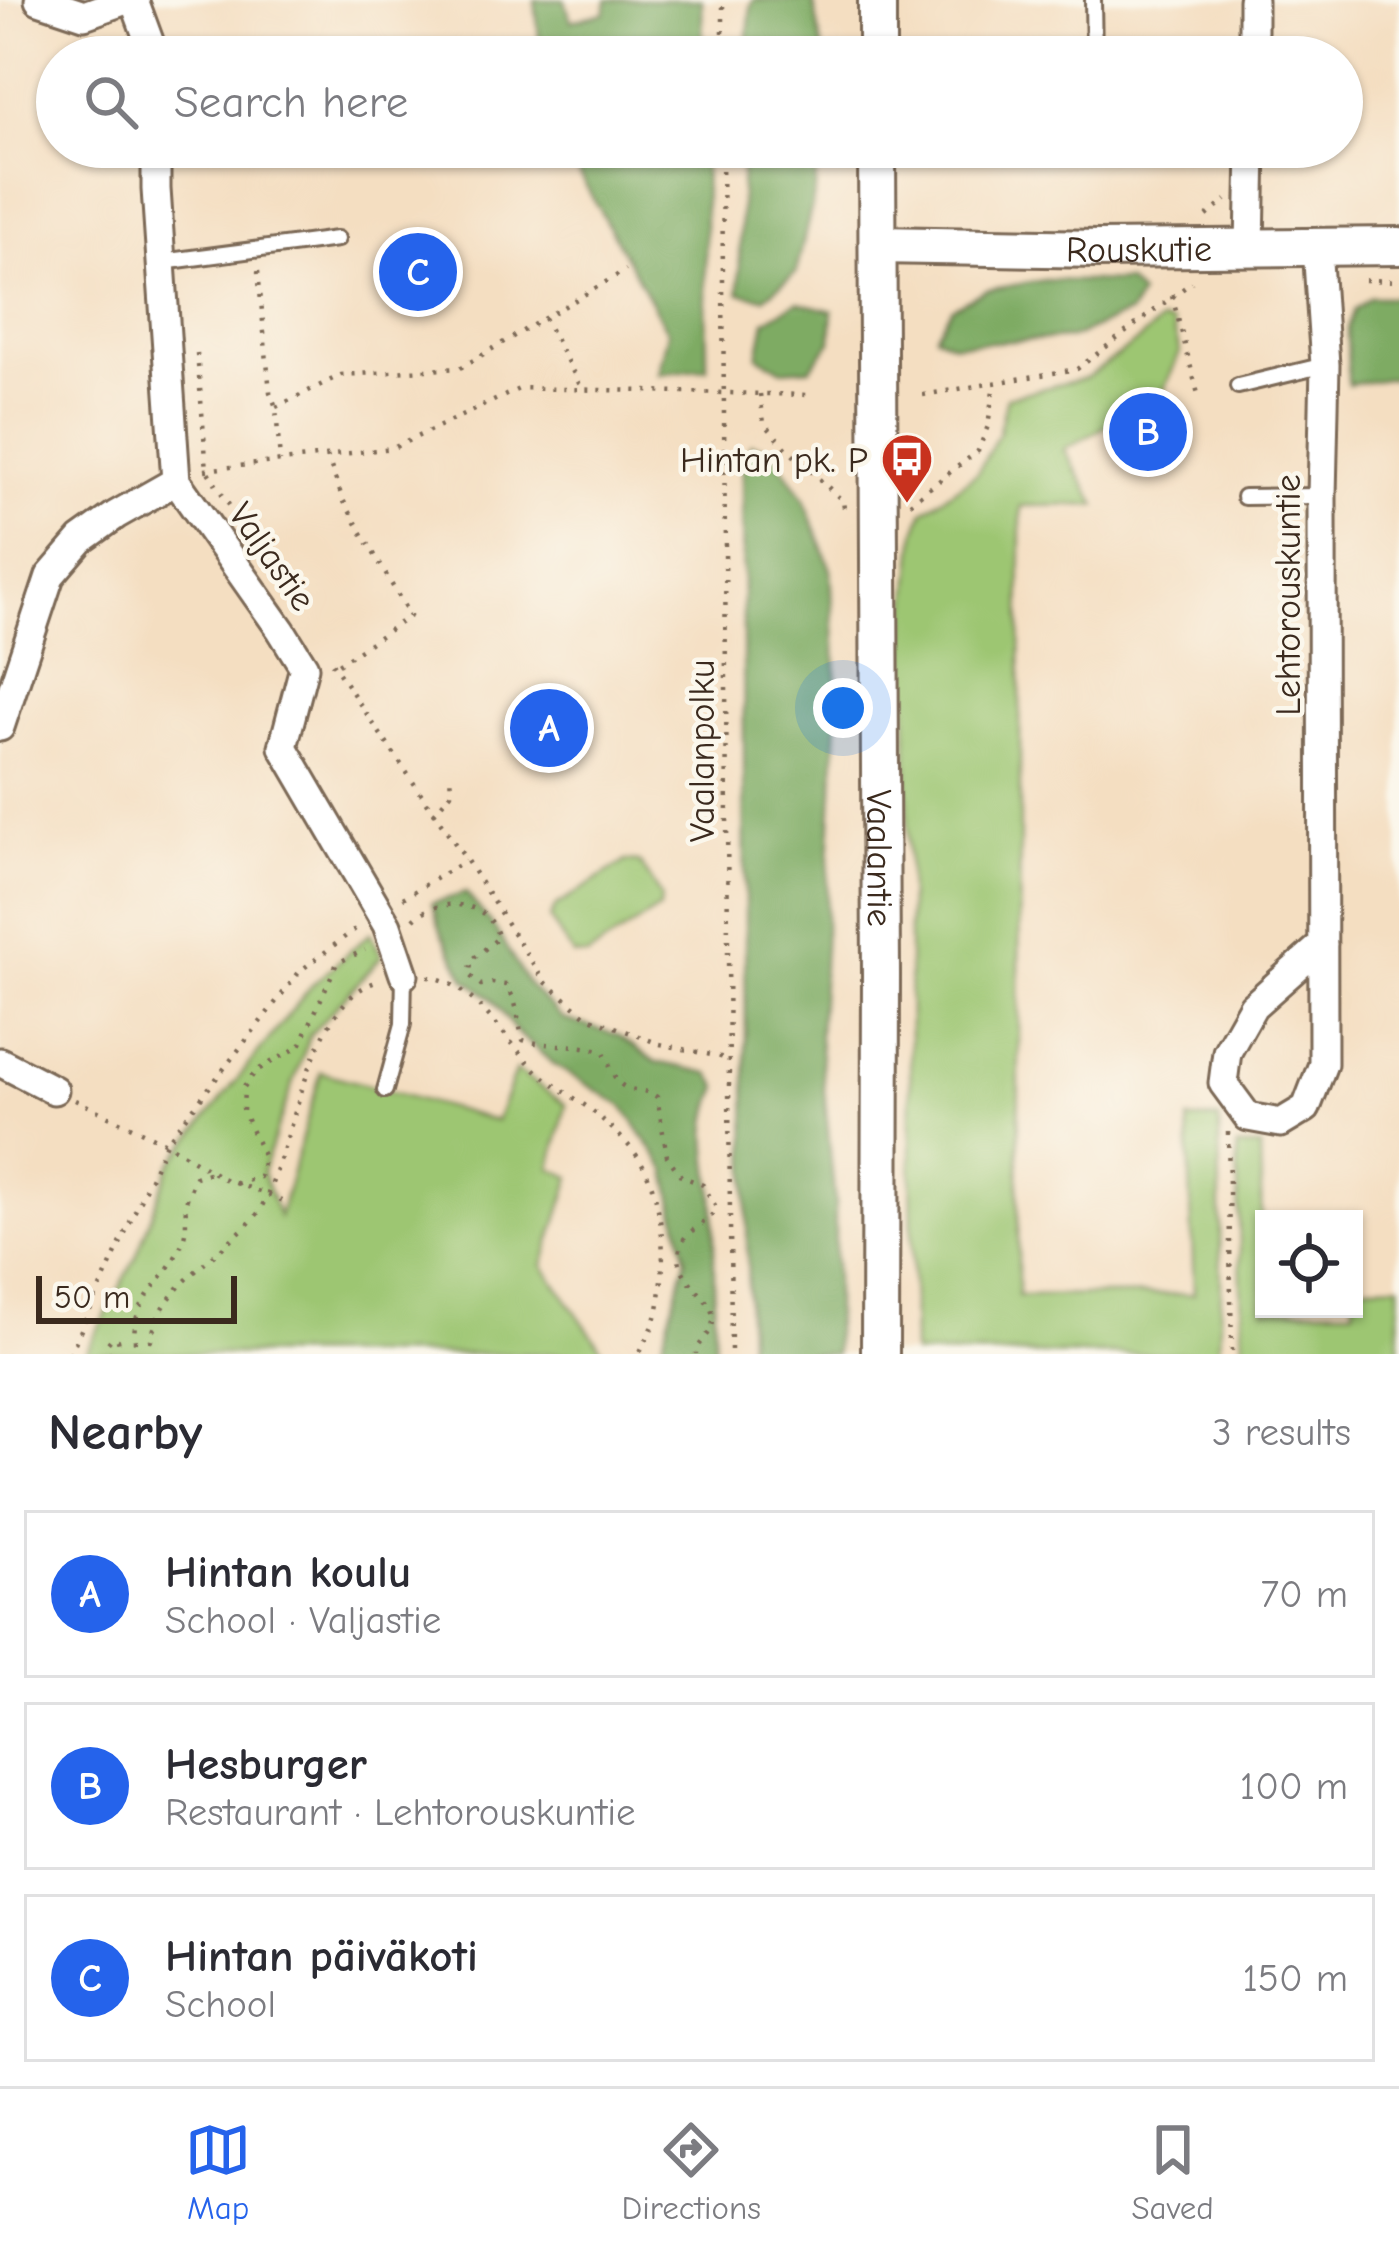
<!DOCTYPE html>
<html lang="en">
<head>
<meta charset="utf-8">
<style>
  body { margin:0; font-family:"Comic Neue",sans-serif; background:#f2f2f3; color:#2b2b33 }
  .controls { position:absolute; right:36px; bottom:36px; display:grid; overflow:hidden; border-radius:0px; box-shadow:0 3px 9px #0004 }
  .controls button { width:108px; height:108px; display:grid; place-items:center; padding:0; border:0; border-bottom:3px solid #e1e1e2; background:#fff; color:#2b2b33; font:60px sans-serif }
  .scale { position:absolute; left:36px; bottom:30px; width:201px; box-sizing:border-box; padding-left:12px; border:6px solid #3b2a1e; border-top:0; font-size:33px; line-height:42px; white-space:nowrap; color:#3b2a1e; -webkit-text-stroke:9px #fbf7ec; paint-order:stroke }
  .you { position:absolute; left:843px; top:708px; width:42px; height:42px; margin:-30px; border:9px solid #fff; border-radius:50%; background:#1a73e8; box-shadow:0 0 0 18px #1a73e833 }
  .badge { display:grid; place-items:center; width:78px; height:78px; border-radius:50%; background:#2563eb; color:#fff; font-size:39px; font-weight:700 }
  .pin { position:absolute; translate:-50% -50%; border:6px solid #fff; box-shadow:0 3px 12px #0006 }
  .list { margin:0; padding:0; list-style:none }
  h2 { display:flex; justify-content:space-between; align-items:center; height:156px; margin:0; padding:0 48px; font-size:51px }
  h2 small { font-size:39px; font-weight:400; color:#7c7c81 }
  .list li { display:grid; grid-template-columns:78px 1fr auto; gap:36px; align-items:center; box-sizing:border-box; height:168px; margin:0 24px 24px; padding:0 24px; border:3px solid #e1e1e2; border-radius:0px }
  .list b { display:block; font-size:45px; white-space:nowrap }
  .list p { margin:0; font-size:39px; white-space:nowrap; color:#7c7c81 }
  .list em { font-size:39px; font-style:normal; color:#7c7c81 }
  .icon { flex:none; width:66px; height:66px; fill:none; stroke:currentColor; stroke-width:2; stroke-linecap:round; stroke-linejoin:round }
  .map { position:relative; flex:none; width:1399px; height:1354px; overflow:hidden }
  .search { position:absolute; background:#fff; box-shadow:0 3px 9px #0004; left:36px; right:36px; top:36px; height:132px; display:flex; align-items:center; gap:30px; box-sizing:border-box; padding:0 42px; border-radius:66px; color:#7c7c81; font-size:45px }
  .sheet { height:732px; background:#fff }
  nav { display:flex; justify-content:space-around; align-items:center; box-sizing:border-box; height:168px; border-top:3px solid #e1e1e2; background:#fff; font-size:33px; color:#7c7c81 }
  nav a { display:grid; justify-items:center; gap:6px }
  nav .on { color:#2563eb }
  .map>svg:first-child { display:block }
</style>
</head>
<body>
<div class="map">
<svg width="1399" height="1354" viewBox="0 0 1399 1354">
  <rect width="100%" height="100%" fill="#fbf7ec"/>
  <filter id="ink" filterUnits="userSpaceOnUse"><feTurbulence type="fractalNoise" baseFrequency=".00833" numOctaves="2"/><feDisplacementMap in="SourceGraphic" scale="24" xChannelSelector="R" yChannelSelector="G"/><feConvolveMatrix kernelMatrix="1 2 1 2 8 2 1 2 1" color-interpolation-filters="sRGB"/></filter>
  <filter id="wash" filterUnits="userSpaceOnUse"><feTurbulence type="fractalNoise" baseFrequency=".004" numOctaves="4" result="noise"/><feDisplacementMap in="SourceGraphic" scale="48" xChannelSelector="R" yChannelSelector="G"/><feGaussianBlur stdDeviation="2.7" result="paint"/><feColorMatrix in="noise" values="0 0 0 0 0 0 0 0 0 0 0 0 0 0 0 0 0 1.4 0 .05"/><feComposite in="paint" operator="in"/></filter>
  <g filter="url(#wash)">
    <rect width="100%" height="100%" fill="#f4dec1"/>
    <g fill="#9dc672" stroke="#6c7848" stroke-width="3">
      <polygon points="1161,321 1172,323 1180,352 1162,394 1064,450 1097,505 1021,506 1018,1296 1194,1294 1188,1120 1219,1119 1221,1292 1219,1354 913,1354 906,627 916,531 924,511 977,473 998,435 1007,397 1086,378 1138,341"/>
      <polygon points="626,861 639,862 661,897 660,908 587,956 573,955 550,919 555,907"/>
      <polygon points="370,933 382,956 310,1035 262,1172 279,1217 321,1072 496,1121 516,1070 566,1105 551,1168 571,1177 543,1265 605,1354 85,1354 136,1257 170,1165 311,986"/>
      <polygon points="1237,1147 1260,1147 1264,1309 1354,1309 1354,1286 1399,1284 1399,1354 1243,1354"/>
    </g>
    <g fill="#7eab64" stroke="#5c6a41" stroke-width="3">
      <polygon points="535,0 565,0 571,21 605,13 607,0 702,0 703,57 541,57"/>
      <polygon points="754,0 813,0 824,57 746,57 751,4"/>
      <polygon points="564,147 704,147 707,368 658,374 668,332"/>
      <polygon points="742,147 818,147 815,191 796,273 764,298 739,293"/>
      <polygon points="1044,280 1127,282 1140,295 1130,313 1071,338 954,344 935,335 952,308 986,290"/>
      <polygon points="1370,297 1399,297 1399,377 1348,385 1347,328 1354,310"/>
      <polygon points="797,302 833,311 831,342 810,368 782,370 758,356 765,321"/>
      <polygon points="751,444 771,449 804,498 831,570 838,703 819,1036 835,1203 835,1354 748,1354 742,469"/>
      <path d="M 466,893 L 494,927 L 529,986 L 563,1019 L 618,1035 L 656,1062 L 710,1073 L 719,1087 C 697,1132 713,1164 714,1210 C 714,1258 714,1306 714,1354 L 659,1354 L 686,1260 L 667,1171 L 623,1106 L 556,1066 L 516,1032 L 491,998 L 466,979 L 441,931 L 432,903 Z"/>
    </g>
  </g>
  <g filter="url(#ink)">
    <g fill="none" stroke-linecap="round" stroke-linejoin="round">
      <g stroke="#7c6957" stroke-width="20">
        <g id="service">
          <polyline points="1093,0 1094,57"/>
          <polyline points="162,262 337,239"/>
          <polyline points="1238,386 1325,365"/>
          <polyline points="1244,497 1322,496"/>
          <polyline points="385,1090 403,1024 404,975"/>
        </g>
      </g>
      <g stroke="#7c6957" stroke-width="33">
        <g id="minor">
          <polyline points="39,0 84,15 126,0"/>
          <polyline points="134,0 149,41 150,57"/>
          <polyline points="1253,57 1253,0"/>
          <polyline points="156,147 156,189 176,481 281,630 304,667 283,747 387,925 404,975"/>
          <polyline points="1250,247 1252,147"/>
          <polyline points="1317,247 1325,365 1322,496 1323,1064 1306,1108 1281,1123 1248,1117 1223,1083 1227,1052 1253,1006 1323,944"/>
          <polyline points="0,727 50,576 81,540 116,515 176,481"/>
          <polyline points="0,1062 54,1090"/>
        </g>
      </g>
      <g stroke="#7c6957" stroke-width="42">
        <g id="tertiary">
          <polyline points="877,0 877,57"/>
          <path id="s1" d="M 877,147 L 881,974 L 880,1354"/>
          <path id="s2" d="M 878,245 L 1098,249 L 1399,246"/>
        </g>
      </g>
      <g stroke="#7c6957" stroke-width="4.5" stroke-dasharray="3 9" stroke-linecap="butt">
        <polyline points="723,57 723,0"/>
        <polyline points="722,147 731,1354"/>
        <polyline points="1207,216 1226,200"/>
        <polyline points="258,271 270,392 276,407 280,462"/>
        <polyline points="1365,280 1399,281"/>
        <polyline points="1172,296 1198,394"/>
        <polyline points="544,318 581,387"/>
        <polyline points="197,353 207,470 234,513"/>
        <polyline points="760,394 764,423 790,452 843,501 845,516"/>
        <polyline points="923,395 1077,369 1192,282"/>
        <polyline points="276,407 341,375 460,368 626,270"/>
        <polyline points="327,456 343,500 410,616 335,666"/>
        <polyline points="205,470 393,448 521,388 808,395"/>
        <polyline points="910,503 978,451 988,426 994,383"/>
        <polyline points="332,663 467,861 544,981 588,1017 660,1044 730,1059"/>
        <polyline points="434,813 451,793 450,772"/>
        <polyline points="403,898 465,861"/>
        <path d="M 414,919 C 432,901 472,899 489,919 C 494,924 496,931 499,937 L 472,960 L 469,975 L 481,985 L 492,983 L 506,985 C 519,1004 517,1019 523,1040 C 550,1048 578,1042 604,1052 C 610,1064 613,1083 627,1088 C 639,1092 646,1089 657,1097 L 667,1156 L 681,1176 L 703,1185 L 716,1207 C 709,1227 684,1227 680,1249 C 672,1283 721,1297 712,1326 C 710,1334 700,1343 696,1350 L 696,1354"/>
        <path d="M 428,977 C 468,979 505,1038 530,1064 C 549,1085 575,1096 596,1114 C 608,1124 632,1147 640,1160 C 666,1203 668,1274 655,1321 C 651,1332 644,1343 639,1354"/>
        <polyline points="75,1100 166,1143 222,1178 284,1201"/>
        <polyline points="1228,1132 1232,1354"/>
        <polyline points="236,1184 260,1177 264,1158 243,1111 244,1087 256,1071 300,1046 337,963 365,950"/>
        <polyline points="70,1354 166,1143 300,971 358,927"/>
        <polyline points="109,1354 107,1344 112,1338 118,1340 121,1354"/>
        <path d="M 138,1354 C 120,1300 175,1279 185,1233 C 187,1224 185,1214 186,1204 C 187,1195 192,1186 195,1177 L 212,1172"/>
        <path d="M 149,1354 C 154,1296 192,1277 232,1239 C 240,1231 251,1223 258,1213 C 294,1155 305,1004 376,982"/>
      </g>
      <use href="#service" stroke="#fff" stroke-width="14"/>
      <use href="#minor" stroke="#fff" stroke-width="27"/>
      <use href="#tertiary" stroke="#fff" stroke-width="36"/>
    </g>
  </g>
  <defs>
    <g id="bus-pin" transform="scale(2.7)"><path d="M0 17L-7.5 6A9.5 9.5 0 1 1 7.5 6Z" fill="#c8321e" stroke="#fbf7ec"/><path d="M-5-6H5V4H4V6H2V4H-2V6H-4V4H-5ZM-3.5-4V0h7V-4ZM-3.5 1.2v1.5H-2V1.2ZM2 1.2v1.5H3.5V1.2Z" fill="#fff"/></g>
  </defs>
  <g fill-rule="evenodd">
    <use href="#bus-pin" x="907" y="459"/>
  </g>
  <g text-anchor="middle" stroke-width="9" stroke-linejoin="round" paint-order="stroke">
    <g font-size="36" fill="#3b2a1e" stroke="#fbf7ec">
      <text dy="13" stroke="none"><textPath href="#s2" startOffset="261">Rouskutie</textPath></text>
      <text transform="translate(273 556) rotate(55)" y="13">Valjastie</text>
      <text transform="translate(1287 595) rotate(-90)" y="13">Lehtorouskuntie</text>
      <text transform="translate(701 751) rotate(-90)" y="13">Vaalanpolku</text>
      <text dy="13" stroke="none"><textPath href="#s1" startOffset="711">Vaalantie</textPath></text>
    </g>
    <g font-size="36" fill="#3b2a1e" stroke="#fbf7ec" text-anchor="end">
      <text x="868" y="472">Hintan pk. P</text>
    </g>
  </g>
</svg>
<div class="controls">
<button><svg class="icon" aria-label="locate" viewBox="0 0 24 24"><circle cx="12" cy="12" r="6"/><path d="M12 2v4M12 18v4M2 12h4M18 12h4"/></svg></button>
</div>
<div class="scale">50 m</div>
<div class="you"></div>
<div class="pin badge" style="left:549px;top:728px">A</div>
<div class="pin badge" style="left:1148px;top:432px">B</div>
<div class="pin badge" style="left:418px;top:272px">C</div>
<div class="search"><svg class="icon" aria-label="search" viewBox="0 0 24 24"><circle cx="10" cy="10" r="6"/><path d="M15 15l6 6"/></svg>Search here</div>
</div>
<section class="sheet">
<h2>Nearby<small>3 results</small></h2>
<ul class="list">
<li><span class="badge">A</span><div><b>Hintan koulu</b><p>School · Valjastie</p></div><em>70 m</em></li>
<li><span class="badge">B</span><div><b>Hesburger</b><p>Restaurant · Lehtorouskuntie</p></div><em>100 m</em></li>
<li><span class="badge">C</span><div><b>Hintan päiväkoti</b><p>School</p></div><em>150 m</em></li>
</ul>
</section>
<nav>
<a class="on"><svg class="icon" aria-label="map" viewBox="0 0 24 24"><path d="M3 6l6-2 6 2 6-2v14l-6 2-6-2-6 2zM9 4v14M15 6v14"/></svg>Map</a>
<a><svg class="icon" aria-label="directions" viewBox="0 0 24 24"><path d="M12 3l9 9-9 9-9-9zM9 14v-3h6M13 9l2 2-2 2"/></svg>Directions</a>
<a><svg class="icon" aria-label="saved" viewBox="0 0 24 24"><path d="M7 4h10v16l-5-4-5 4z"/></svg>Saved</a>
</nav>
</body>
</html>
